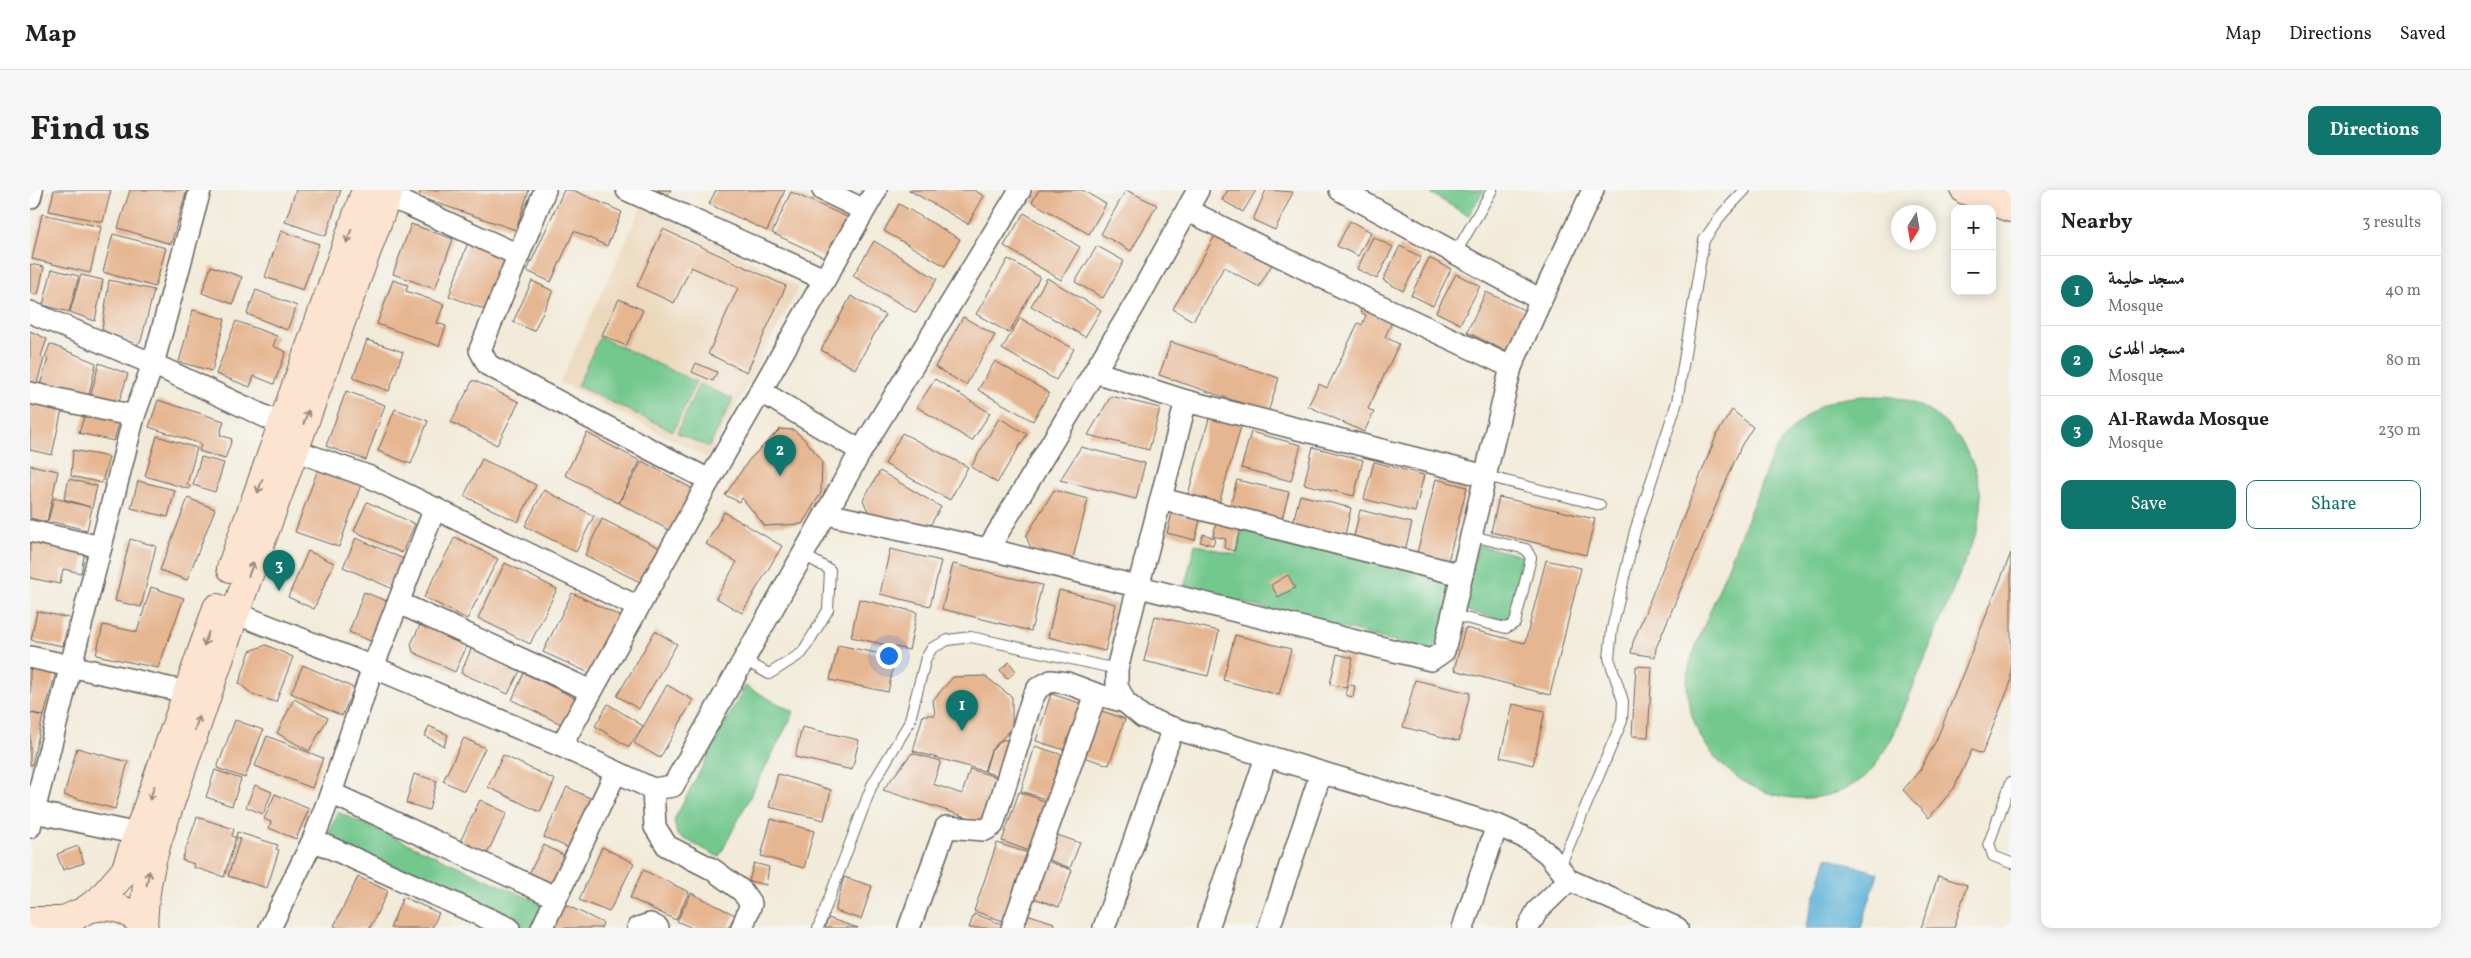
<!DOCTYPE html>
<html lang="en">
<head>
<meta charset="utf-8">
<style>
  body { margin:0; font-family:Vollkorn,Amiri,serif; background:#f6f6f6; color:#202124 }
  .controls { position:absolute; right:15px; top:15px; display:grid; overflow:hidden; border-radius:10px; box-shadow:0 2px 12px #0003 }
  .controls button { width:45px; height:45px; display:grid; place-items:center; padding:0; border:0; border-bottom:1px solid #e0e0e0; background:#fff; color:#202124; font:25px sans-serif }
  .compass { position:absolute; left:1861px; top:15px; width:45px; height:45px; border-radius:50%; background:#fff; box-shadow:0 2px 12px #0003; rotate:191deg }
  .you { position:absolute; left:858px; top:465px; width:18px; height:18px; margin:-12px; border:4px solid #fff; border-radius:50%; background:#1a73e8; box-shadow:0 0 0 8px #1a73e833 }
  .badge { display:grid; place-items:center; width:32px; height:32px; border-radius:50%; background:#0f766e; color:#fff; font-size:16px; font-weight:700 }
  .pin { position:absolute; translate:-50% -41px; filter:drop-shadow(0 1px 2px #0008) }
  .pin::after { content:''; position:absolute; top:26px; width:18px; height:15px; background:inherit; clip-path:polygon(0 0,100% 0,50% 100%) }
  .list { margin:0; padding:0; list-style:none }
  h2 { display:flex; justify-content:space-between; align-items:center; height:65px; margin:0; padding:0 20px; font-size:21px }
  h2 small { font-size:16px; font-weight:400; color:#757577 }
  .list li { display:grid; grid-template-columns:32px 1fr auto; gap:15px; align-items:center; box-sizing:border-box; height:70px; padding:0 20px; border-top:1px solid #e0e0e0 }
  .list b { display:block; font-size:19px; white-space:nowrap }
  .list p { margin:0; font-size:16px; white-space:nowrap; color:#757577 }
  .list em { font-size:16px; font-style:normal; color:#757577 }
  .actions { display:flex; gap:10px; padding:15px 20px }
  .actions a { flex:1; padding:11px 0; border:1px solid #0f766e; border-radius:10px; text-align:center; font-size:18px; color:#0f766e }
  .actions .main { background:#0f766e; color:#fff }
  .map { position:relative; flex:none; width:1981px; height:738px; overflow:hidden; border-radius:10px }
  header { display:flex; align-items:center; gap:30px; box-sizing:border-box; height:70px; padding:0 25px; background:#fff; border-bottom:1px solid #e0e0e0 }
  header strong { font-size:24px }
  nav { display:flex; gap:28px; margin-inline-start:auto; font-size:18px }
  .intro { display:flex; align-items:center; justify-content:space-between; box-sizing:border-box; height:120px; padding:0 30px }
  h1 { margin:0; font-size:35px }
  .button { padding:12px 22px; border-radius:10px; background:#0f766e; color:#fff; font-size:18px; font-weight:700 }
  main { display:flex; gap:30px; padding:0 30px }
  aside { flex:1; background:#fff; border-radius:10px; box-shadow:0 2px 12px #0003 }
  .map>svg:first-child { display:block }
</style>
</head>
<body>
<header>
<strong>Map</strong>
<nav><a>Map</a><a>Directions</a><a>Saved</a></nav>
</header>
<div class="intro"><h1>Find us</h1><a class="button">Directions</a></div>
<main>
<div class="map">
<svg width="1981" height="738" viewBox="0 0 1981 738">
  <rect width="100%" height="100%" fill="#f6f6f2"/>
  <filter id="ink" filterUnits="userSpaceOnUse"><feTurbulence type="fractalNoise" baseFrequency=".02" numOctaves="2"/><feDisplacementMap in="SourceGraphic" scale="10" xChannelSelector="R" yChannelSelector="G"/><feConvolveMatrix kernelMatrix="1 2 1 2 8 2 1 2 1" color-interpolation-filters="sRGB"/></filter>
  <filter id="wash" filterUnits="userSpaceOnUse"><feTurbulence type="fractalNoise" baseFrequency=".0096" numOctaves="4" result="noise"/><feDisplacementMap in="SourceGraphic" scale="20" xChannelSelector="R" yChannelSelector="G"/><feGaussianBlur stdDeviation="1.12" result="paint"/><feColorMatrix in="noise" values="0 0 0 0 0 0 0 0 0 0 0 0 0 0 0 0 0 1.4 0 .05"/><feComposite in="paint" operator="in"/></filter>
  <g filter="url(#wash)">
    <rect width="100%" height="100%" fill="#f2ebd9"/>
    <polygon fill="#ecd7ba" points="613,14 769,97 678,268 530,192"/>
    <g fill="#72c88d" stroke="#477254">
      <polygon points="1404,0 1454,0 1438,26 1402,4"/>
      <polygon points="570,147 666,192 643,241 547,196"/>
      <polygon points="669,194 703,209 679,257 647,243"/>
      <path d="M 1833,206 C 1844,207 1857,205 1867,208 C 1916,220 1947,260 1951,309 C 1952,319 1949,330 1948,339 L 1863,546 C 1854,561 1844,582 1829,591 C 1754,640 1657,578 1657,493 C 1657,484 1660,475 1662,466 L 1743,264 C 1757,244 1780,217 1805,210 C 1814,208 1824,207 1833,206 Z"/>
      <polygon points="1213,336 1424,389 1406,462 1154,398 1165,354 1206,365"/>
      <polygon points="1448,355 1493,366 1478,431 1432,420"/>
      <polygon points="715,496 764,522 689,667 647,645 644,630"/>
      <polygon points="308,622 512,714 502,738 486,738 295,652"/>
    </g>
    <polygon fill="#59b0d6" stroke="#3a6679" points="1797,667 1848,683 1831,738 1775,738"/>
    <g id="blocks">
      <g fill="#e6b691">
        <polygon points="24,0 81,0 73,32 19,21"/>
        <polygon points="100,0 157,0 141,54 88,38"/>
        <polygon points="266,0 311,0 296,46 255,32"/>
        <polygon points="391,0 499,0 486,40 389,7"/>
        <polygon points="534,0 543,0 592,22 577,56 544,41 521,92 497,81"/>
        <polygon points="627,0 641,0 638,5"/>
        <polygon points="686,0 755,0 737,41 679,14"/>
        <polygon points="879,0 944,0 954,6 938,34"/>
        <polygon points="1009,0 1052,0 1076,14 1059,44 1002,12"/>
        <polygon points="1096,0 1127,15 1101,61 1071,44"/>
        <polygon points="1198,0 1226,0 1213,22 1192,10"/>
        <polygon points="1236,0 1263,2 1245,40 1223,30"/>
        <polygon points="761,2 817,27 798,69 742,43"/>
        <polygon points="869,14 930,49 915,76 854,41"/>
        <polygon points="994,23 1050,57 1031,90 974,56"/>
        <polygon points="12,24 71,37 60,83 2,69"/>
        <polygon points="1320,31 1341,42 1328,66 1307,56"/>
        <polygon points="381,34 423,49 405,99 363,84"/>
        <polygon points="1190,37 1245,69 1229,97 1194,77 1163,131 1143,119"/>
        <polygon points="633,39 756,96 717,182 678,164 708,98 661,77 644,113 607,96"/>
        <polygon points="251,41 289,54 273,100 235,87"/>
        <polygon points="83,44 136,58 125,97 73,82"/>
        <polygon points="1343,47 1363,57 1347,89 1327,79"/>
        <polygon points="844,51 907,89 886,123 823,86"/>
        <polygon points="438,52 479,67 459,121 419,106"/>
        <polygon points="1067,56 1094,71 1073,108 1045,92"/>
        <polygon points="1370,56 1391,67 1373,101 1353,90"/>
        <polygon points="1399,68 1421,79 1403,116 1381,105"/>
        <polygon points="978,69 1010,87 979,143 946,124"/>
        <polygon points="0,74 14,77 8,105 0,103"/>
        <polygon points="181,76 212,87 203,114 172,103"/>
        <polygon points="22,79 49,86 39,122 13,115"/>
        <polygon points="1426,84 1450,96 1430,134 1406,122"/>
        <polygon points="51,85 73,90 65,131 40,122"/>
        <polygon points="1017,88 1071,120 1055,147 1001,116"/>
        <polygon points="79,90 124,100 111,151 106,155 72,140"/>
        <polygon points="363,90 378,95 376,101 414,114 407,133 416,136 409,156 347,134"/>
        <polygon points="502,91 523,101 504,141 483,132"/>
        <polygon points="226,100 267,116 257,140 217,124"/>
        <polygon points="1456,102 1496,121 1477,162 1437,142"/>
        <polygon points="821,106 855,125 825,179 791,160"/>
        <polygon points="589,109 613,120 596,156 572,145"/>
        <polygon points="1336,109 1366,123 1355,147 1369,154 1338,219 1344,222 1334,242 1278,216 1289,194 1297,198 1328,133 1332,135 1336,125 1330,122"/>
        <polygon points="163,120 195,129 182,181 149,172"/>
        <polygon points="933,127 965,145 936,195 905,177"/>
        <polygon points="990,128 1044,159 1026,190 972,159"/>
        <polygon points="206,131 247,146 243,156 256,162 244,194 224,186 220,197 186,184"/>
        <polygon points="0,141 17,149 11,166 14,169 6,196 0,194"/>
        <polygon points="337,150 373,162 359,201 323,188"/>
        <polygon points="1141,152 1249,188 1238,222 1129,185"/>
        <polygon points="20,154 66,173 58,209 9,198 18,169 15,167"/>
        <polygon points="965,171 1019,203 1003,231 948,200"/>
        <polygon points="69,173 98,184 88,215 60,208"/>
        <polygon points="666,173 687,182 683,191 662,182"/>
        <polygon points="905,189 960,223 942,251 887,217"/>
        <polygon points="443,190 489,212 467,255 421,232"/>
        <polygon points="316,201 355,215 336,270 296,256"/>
        <polygon points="1081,206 1130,218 1119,260 1058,245"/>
        <polygon points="0,207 33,215 22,265 0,260"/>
        <polygon points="128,210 194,231 190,245 202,249 195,269 169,261 171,254 119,237"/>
        <polygon points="365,219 398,231 381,274 348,261"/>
        <polygon points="1702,220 1723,237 1711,256 1626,458 1625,467 1601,463 1603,452 1687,244"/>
        <polygon points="56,221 90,228 84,251 49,243"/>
        <polygon points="1180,225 1212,233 1188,317 1157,308"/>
        <polygon points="969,228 997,244 967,293 941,277"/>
        <polygon points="750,239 764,240 774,249 792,270 791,303 772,334 735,336 712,308 709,312 695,305 719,270"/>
        <polygon points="1221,242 1271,255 1261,291 1211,278"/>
        <polygon points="557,243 610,271 588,313 535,285"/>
        <polygon points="872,243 938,277 920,310 855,274"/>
        <polygon points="127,246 167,258 157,294 160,295 159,299 115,286"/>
        <polygon points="1051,257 1115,273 1106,309 1030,290"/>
        <polygon points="1283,257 1333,270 1324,306 1274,294"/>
        <polygon points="43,260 79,267 72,293 41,286"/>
        <polygon points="171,267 194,273 185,302 163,295"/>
        <polygon points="452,269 506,295 488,332 434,306"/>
        <polygon points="612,271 670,303 646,344 589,313"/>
        <polygon points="1344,272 1394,285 1385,322 1334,309"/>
        <polygon points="0,275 28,281 17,332 0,328"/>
        <polygon points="288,279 331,294 309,357 265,342"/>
        <polygon points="850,281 911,317 896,342 841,328 833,310"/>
        <polygon points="39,289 67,296 57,340 18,331 24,308 60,317 34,309"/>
        <polygon points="1406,289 1437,297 1417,375 1386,367"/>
        <polygon points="1207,290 1259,302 1251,333 1199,320"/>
        <polygon points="108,291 145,300 138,327 101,318"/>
        <polygon points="514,300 564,326 546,362 495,336"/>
        <polygon points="1024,300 1058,309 1042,372 1002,361 996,346"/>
        <polygon points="1270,305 1321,318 1314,349 1262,336"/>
        <polygon points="1469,307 1565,329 1556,365 1461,342"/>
        <polygon points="158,308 185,319 157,390 130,380"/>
        <polygon points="337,312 385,334 372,363 324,341"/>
        <polygon points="1330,320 1382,333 1374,364 1323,351"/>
        <polygon points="694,322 752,356 712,423 686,408 707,372 676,354"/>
        <polygon points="1142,323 1170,330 1165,350 1137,343"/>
        <polygon points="572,329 632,359 614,394 555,365"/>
        <polygon points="1186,334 1210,340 1204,361 1194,358 1196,349 1183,346"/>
        <polygon points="1173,344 1185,348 1183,355 1170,352"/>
        <polygon points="425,347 468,369 437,429 394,407"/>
        <polygon points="326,348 376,370 363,399 313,377"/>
        <polygon points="0,349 55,361 51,383 33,379 30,394 0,388"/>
        <polygon points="100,349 126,356 111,417 85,411"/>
        <polygon points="860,359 911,371 900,416 850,404"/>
        <polygon points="278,361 304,373 284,419 258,407"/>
        <polygon points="1981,363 1981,492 1952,564 1942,560 1924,598 1899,628 1873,600 1890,580 1906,551"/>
        <polygon points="1516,370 1551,378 1520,505 1424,480 1435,438 1495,453"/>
        <polygon points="475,373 527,399 500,454 448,428"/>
        <polygon points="923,374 1012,395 1001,441 912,419"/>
        <polygon points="1258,385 1265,398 1248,407 1241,395"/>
        <polygon points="121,397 154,408 128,478 66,465 73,435 107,442"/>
        <polygon points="1029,400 1086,414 1075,461 1018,447"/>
        <polygon points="334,402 359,412 343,452 319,442"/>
        <polygon points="542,403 594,428 564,485 513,462"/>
        <polygon points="829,409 887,422 879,460 821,447"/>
        <polygon points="7,421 39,428 33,456 1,450"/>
        <polygon points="1125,426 1189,441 1178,486 1114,471"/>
        <polygon points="392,431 438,454 425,482 383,462 381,454"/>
        <polygon points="625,441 647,454 609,519 587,506"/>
        <polygon points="1205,445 1261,459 1249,505 1193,490"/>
        <polygon points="236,455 263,467 246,512 223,505 209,493 220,461"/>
        <polygon points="808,455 865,467 858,502 800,490"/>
        <polygon points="442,457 491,479 478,504 431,483"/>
        <polygon points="1307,464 1323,468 1316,498 1300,494"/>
        <polygon points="3,471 27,478 14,526 0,522 0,482"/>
        <polygon points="979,472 986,481 977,489 970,480"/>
        <polygon points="273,475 324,498 312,526 261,503"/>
        <polygon points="1606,476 1622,477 1618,547 1602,546"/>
        <polygon points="494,483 545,508 533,535 482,510"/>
        <polygon points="955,486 982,507 982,538 961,560 954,581 883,561 893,525 905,525 903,510 923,487"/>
        <polygon points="1385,490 1440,503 1429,551 1373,537"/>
        <polygon points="637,495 663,510 630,568 604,553"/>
        <polygon points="1318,495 1325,496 1323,507 1315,505"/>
        <polygon points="1021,504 1053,514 1038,561 1006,551"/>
        <polygon points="264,509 298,528 279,561 247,543"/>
        <polygon points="578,514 613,536 599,557 565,536"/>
        <polygon points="1483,514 1515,521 1503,575 1470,567"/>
        <polygon points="1066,519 1095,529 1079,575 1050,566"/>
        <polygon points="0,523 13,526 2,575 0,575"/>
        <polygon points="205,530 233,540 215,588 187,578"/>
        <polygon points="399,536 418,545 414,556 395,546"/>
        <polygon points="772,537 829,550 822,580 765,567"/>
        <polygon points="237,546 293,568 282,598 225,576"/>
        <polygon points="434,548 455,558 434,601 413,591"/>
        <polygon points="972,550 978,550 968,586 955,582 961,561"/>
        <polygon points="1005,556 1036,566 1021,611 991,601"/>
        <polygon points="47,558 98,572 85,619 34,605"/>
        <polygon points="882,563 911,571 903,594 932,604 940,579 969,588 955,633 853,600"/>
        <polygon points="473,565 525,590 510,622 458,597"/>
        <polygon points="185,580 211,589 202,616 176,607"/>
        <polygon points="384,584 407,591 399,620 376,613"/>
        <polygon points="748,584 801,600 794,630 739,617"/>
        <polygon points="225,595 242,602 233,624 216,617"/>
        <polygon points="537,597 564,610 541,659 514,647"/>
        <polygon points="989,602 1020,613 1002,662 972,651"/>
        <polygon points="245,604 279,619 266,649 239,638 241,632 234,629"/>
        <polygon points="450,610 477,623 453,672 426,660"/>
        <polygon points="167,627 204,639 202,646 206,648 194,687 163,677 164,674 152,670"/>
        <polygon points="741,629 784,641 774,678 731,666"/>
        <polygon points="207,642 248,655 246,659 249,660 237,698 198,686 210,649 206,647"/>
        <polygon points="1019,642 1050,653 1040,678 1009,666"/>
        <polygon points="967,653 1002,664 979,733 944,721"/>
        <polygon points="514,655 539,668 521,702 496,689"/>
        <polygon points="48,656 54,673 33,680 27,664"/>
        <polygon points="572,657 604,673 579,722 549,710"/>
        <polygon points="1011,669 1042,680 1029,717 998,706"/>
        <polygon points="724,673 739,677 736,695 719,691"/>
        <polygon points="613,680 659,702 646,730 600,708"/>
        <polygon points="1908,686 1937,695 1924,738 1891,738"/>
        <polygon points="328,687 358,701 340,738 308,738 304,736"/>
        <polygon points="814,687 842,696 831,729 805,721"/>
        <polygon points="661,703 705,725 698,738 662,738 647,731"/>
        <polygon points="373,707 409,723 402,738 360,738"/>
        <polygon points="534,714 573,733 571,738 522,738"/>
        <polygon points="994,723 1024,733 1022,738 989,738"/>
        <polygon points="944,724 978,736 977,738 939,738"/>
        <polygon points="798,728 828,738 795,738"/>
      </g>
    </g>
  </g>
  <g filter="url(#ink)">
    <use href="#blocks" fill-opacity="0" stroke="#67645e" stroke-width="1"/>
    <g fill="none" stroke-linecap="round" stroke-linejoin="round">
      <g stroke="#67645e" stroke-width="12">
        <g id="lane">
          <polyline points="1425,64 1462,0"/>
          <polyline points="1456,286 1570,315"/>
          <polyline points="1423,425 1476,438 1485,433 1501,368 1496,359 1442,346"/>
          <polyline points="714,470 739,484 772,463 798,420 800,380 774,365"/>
          <polyline points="1981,592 1959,653 1963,666 1981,673"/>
          <polyline points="1529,679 1592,531 1593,511 1579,468 1582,439 1605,341 1647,212 1674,50 1693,23 1715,0"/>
          <polyline points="788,738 842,595 879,533 896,468 902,458 918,450 941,447 1087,479"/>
        </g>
      </g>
      <g stroke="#67645e" stroke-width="24">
        <g id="street">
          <polyline points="515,0 450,160 458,175 679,290"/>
          <polyline points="597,0 794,89"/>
          <polyline points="793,0 834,20"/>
          <polyline points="357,7 377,14 488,65"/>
          <polyline points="0,8 2,0"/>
          <polyline points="1157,20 1336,109 1481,177"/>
          <polyline points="1511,110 1563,0"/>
          <polyline points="0,122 123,174 251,234"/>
          <polyline points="1065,182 1156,211 1456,286"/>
          <polyline points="730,201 831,261"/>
          <polyline points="0,203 104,226"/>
          <polyline points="264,260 340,287 608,417"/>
          <polyline points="1131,309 1432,385"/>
          <polyline points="797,324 958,359 1401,470 1414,461 1481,177 1511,110 1310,0"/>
          <polyline points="0,341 71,357"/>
          <polyline points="958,359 1105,114 1168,0"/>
          <polyline points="369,413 561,501"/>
          <polyline points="205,423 343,477 531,556 623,599 643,596 831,261 990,0"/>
          <polyline points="0,467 156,502"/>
          <polyline points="1095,512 1087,496 1087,479 1156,211"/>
          <polyline points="531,556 675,298 846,0"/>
          <polyline points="623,599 625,637 637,656 682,679 712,701 721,714 712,738"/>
          <polyline points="301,603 343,477 405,318"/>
          <polyline points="0,621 108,644"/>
          <polyline points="0,637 104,226 123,174 170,0"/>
          <polyline points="240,738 283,650"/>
          <polyline points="479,738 283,650 301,603 525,707"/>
          <polyline points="512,738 586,582"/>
          <polyline points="608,738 620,734 628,738"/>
          <polyline points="879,738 916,637 955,640 963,635 1002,509 1008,498 1021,491 1037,493 1066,504 1095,512 1113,527 1143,538 1467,635 1500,650 1518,664 1539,690 1647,738"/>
          <polyline points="982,738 1066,504"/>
          <polyline points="1074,738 1143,538"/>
          <polyline points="1178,738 1236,567"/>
          <polyline points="1239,738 1291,583"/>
          <polyline points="1433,738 1467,635"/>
          <polyline points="1498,738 1507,721 1539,690"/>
        </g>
      </g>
      <g stroke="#67645e" stroke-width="30">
        <g id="secondary">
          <polyline points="1935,0 1981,18"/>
          <polyline points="201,378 336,0"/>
          <polyline points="57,719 70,710 95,681 187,418"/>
          <polyline points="0,731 32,731 47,724"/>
          <path d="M 113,736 C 114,706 119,677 128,649 L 205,423 L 359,0"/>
          <path d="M 35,738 C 53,710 95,709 114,738"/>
        </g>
      </g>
      <use href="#lane" stroke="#fff" stroke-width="10"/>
      <use href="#street" stroke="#fff" stroke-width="21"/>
      <use href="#secondary" stroke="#fde4d1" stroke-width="28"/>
    </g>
    <defs><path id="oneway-shaft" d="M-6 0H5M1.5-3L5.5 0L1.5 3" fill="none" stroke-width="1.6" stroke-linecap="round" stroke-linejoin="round" transform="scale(1.25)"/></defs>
    <g stroke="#988a80">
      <use href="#oneway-shaft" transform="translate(319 46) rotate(110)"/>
      <use href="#oneway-shaft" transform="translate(276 227) rotate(-70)"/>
      <use href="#oneway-shaft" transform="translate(230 296) rotate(109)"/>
      <use href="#oneway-shaft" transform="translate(221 379) rotate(-70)"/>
      <use href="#oneway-shaft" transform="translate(176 449) rotate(110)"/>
      <use href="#oneway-shaft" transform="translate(167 533) rotate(-71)"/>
      <use href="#oneway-shaft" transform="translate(122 603) rotate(109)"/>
      <use href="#oneway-shaft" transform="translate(118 688) rotate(-80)"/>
    </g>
  </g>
</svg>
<div class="controls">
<button>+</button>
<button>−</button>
</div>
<svg class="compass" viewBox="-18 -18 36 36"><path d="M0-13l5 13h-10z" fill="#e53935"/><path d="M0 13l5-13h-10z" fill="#757577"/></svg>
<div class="you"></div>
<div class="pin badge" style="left:932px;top:541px">1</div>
<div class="pin badge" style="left:750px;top:286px">2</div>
<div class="pin badge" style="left:249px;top:401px">3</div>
</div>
<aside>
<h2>Nearby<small>3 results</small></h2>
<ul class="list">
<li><span class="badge">1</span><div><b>مسجد حليمة</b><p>Mosque</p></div><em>40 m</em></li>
<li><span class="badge">2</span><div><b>مسجد الهدى</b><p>Mosque</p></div><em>80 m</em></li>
<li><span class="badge">3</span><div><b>Al-Rawda Mosque</b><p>Mosque</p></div><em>230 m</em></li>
</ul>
<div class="actions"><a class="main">Save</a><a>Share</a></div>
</aside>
</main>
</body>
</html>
